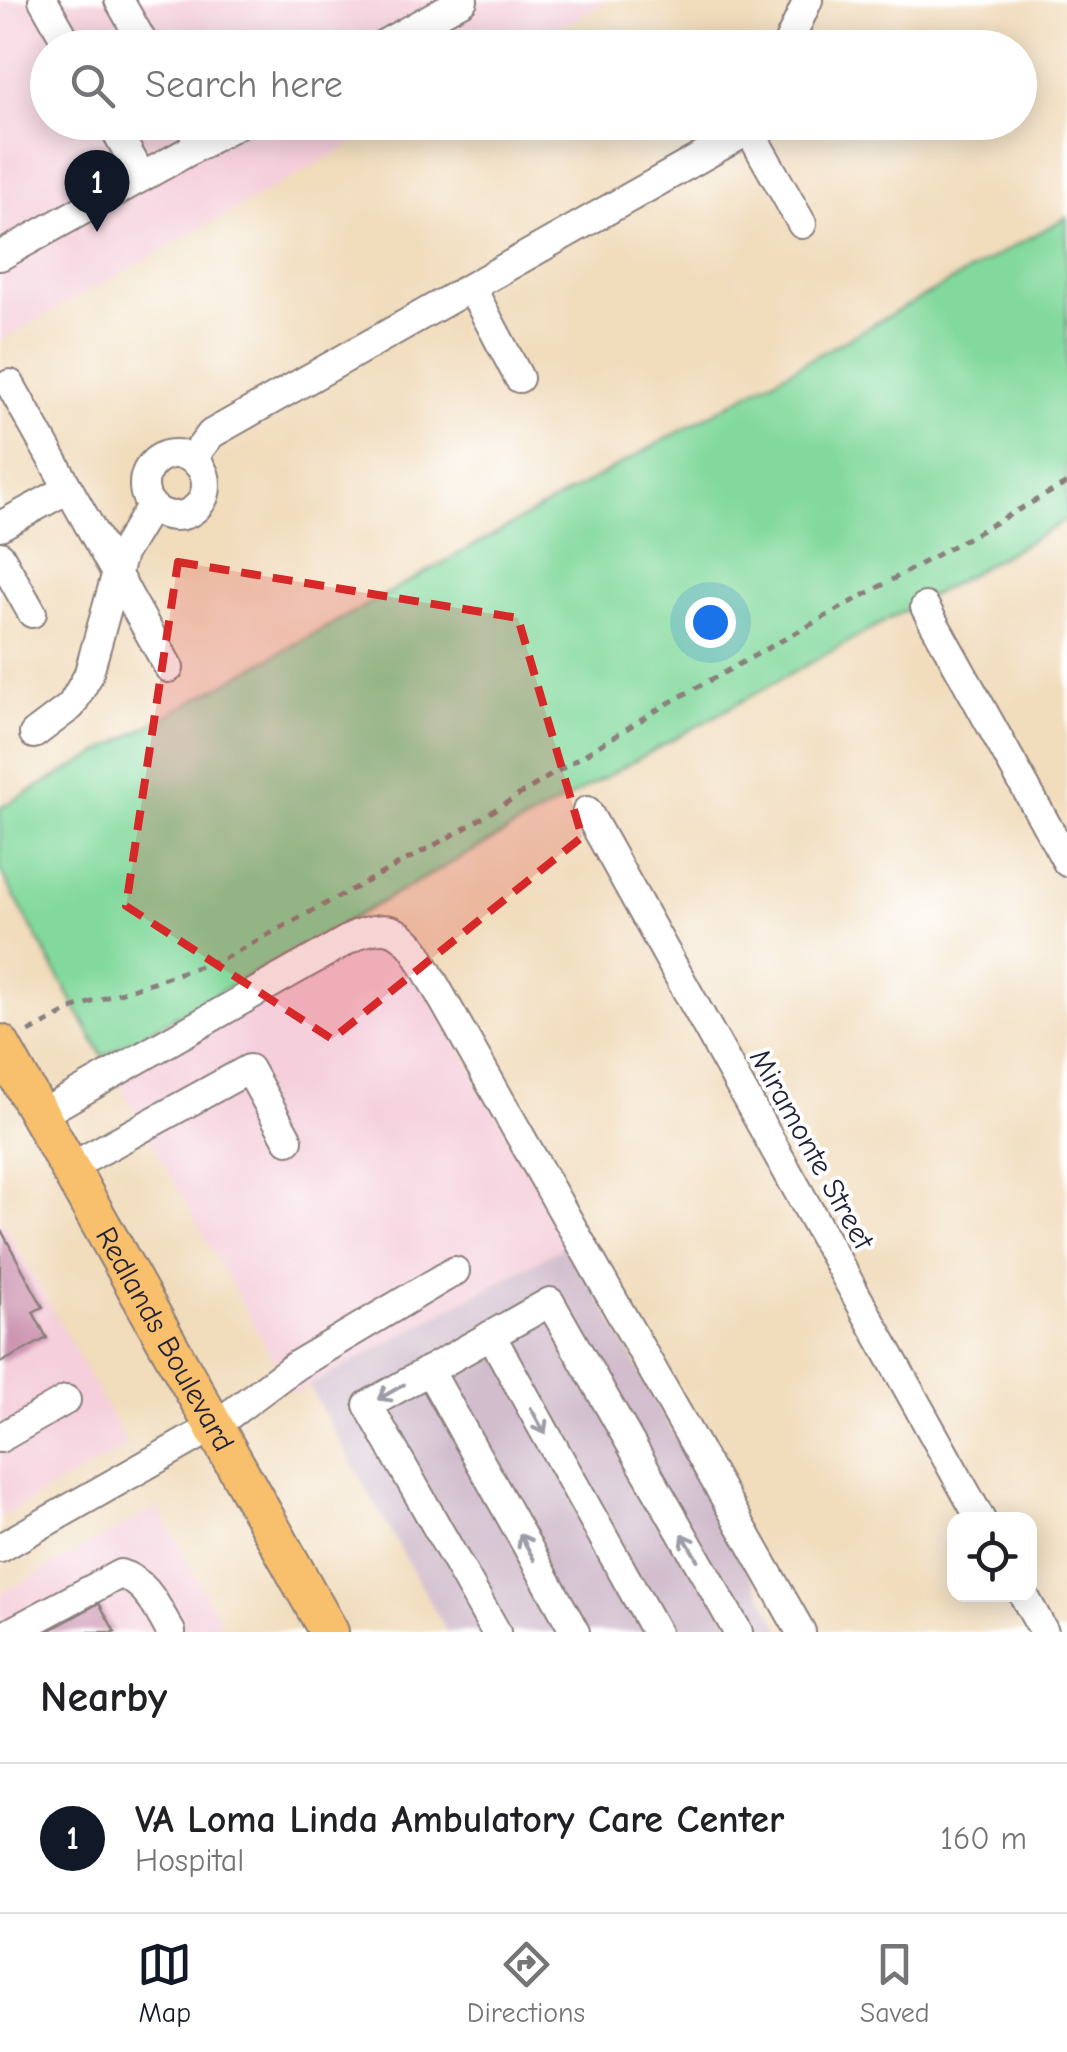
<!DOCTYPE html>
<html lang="en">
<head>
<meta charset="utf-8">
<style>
  body { margin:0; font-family:"Comic Neue",sans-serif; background:#f2f2f2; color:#202124 }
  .controls { position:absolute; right:30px; bottom:30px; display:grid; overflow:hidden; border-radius:20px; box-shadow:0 5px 25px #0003 }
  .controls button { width:90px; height:90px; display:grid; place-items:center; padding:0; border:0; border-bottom:2px solid #e0e0e0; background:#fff; color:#202124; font:50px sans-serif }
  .you { position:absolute; left:710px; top:622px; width:35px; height:35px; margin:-25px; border:8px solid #fff; border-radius:50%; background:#1a73e8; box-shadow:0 0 0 15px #1a73e833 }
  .badge { display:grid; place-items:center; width:65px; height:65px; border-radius:50%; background:#111827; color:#fff; font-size:32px; font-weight:700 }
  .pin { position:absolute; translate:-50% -82px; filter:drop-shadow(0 2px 5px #0008) }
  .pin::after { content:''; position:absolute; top:52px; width:35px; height:30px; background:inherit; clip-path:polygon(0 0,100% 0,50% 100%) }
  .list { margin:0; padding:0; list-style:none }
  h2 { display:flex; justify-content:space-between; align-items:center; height:130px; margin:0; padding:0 40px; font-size:42px }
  h2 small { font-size:32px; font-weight:400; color:#757577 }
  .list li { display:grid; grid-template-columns:65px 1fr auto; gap:30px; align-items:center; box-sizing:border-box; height:150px; padding:0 40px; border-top:2px solid #e0e0e0 }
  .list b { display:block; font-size:38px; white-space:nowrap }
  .list p { margin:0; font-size:32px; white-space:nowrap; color:#757577 }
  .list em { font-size:32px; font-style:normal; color:#757577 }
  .icon { flex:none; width:55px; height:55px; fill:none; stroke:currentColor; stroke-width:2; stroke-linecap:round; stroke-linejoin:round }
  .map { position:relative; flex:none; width:1067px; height:1632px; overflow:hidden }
  .search { position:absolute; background:#fff; box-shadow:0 5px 25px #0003; left:30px; right:30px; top:30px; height:110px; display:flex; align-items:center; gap:25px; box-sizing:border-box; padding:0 35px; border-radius:55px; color:#757577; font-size:38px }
  .sheet { height:280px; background:#fff }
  nav { display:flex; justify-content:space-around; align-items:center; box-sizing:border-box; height:140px; border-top:2px solid #e0e0e0; background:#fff; font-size:28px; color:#757577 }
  nav a { display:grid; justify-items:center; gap:5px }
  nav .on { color:#111827 }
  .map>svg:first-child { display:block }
</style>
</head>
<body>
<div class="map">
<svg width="1067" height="1632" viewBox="0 0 1067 1632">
  <rect width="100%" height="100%" fill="#fff"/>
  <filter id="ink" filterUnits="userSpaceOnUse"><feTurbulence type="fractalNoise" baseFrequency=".01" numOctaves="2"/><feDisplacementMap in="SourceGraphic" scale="20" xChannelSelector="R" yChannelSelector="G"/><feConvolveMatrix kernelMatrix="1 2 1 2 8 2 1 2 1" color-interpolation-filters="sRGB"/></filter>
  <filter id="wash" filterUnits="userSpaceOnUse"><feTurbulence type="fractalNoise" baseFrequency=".0048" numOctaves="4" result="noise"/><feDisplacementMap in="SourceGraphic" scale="40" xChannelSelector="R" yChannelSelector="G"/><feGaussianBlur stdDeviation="2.25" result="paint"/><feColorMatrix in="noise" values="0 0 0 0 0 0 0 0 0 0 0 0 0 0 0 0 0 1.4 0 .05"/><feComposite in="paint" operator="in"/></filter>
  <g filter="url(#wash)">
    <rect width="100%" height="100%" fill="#f1dcbc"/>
    <g fill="#f5cfdb">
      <polygon points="0,0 608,0 524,47 48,48 48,122 390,123 0,341"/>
      <polygon points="377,939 402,946 570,1243 293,1395 117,1080"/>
      <polygon points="0,1216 128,1446 0,1518"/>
      <polygon points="158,1507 226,1632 0,1632 0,1594"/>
    </g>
    <polygon fill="#d1bdcc" points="570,1243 782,1632 447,1632 309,1386"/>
    <polygon fill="#83d99d" stroke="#527e6c" stroke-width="2.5" points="1067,217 1067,520 103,1057 0,870 0,808"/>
    <g id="blocks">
      <g fill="#cd96b1">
        <polygon points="0,1228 43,1307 33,1312 47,1338 0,1363"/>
        <polygon points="99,1603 115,1632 47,1632"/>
      </g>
    </g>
  </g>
  <g filter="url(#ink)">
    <use href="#blocks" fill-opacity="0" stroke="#8a7f7c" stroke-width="2.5"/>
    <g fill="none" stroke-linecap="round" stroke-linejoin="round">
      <g stroke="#8a7f7c" stroke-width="32">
        <g id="minor">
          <polyline points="43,0 70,48"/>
          <polyline points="119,0 146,48"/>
          <polyline points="377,48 463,0"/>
          <polyline points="786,48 808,0"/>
          <polyline points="111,122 142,177"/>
          <polyline points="188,122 201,145"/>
          <polyline points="749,130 802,224"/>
          <polyline points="0,256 241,122"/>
          <polyline points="472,289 519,378"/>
          <polyline points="10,384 169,668"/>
          <circle cx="175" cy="485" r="31"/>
          <polyline points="192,459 211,434 749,130 752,122"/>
          <polyline points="0,526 68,489"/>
          <polyline points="0,556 32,613"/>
          <polyline points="925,607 1067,862"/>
          <polyline points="34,734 71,706 88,676 122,554 151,506"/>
          <polyline points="587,811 981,1520"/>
          <path d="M 40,1115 L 358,934 C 386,925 397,927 415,950 L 801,1632"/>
          <polyline points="69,1168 249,1069 288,1140"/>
          <polyline points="491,1335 656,1632"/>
          <polyline points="429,1370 575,1632"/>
          <polyline points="0,1438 66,1400"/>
          <polyline points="0,1548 213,1427 295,1366 455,1271"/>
          <polyline points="1023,1594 1044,1632"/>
          <path d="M 11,1632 L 120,1574 C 148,1582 157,1609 171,1632"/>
          <polyline points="496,1632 368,1405 550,1302 738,1632"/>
        </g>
      </g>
      <g stroke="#8a7f7c" stroke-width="42">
        <g id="major">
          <path id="s1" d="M 0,1044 L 329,1632"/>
        </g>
      </g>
      <polyline stroke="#8a7f7c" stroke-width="5" stroke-dasharray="8 8" stroke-linecap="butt" points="29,1032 74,1008 225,958 462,830 667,704 1067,483"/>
      <use href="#minor" stroke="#fff" stroke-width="28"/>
      <use href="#major" stroke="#f8bf6c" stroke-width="38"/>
    </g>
    <defs><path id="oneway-shaft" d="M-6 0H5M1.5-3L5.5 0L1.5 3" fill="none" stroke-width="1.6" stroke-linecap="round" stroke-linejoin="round" transform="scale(2.5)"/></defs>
    <g stroke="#9c9ca7">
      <use href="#oneway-shaft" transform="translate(391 1392) rotate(150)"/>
      <use href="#oneway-shaft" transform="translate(538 1421) rotate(61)"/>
      <use href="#oneway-shaft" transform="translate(527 1547) rotate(-119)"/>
      <use href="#oneway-shaft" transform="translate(690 1547) rotate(-120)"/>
    </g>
  </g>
  <path fill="#d62828" fill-opacity="0.2" stroke="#d62828" stroke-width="8" stroke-dasharray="20 12" stroke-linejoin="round" d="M 178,562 L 518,618 L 582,837 L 332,1039 L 126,906 Z"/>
  <g text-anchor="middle" stroke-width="8" stroke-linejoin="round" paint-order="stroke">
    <g font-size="30" fill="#22223b" stroke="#fff">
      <text transform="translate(812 1149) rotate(61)" y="10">Miramonte Street</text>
      <text dy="10" stroke="none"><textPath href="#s1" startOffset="338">Redlands Boulevard</textPath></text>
    </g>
  </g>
</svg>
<div class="controls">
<button><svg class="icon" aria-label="locate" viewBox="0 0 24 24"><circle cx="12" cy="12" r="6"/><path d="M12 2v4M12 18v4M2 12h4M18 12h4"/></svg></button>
</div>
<div class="you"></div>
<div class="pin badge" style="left:97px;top:232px">1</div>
<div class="search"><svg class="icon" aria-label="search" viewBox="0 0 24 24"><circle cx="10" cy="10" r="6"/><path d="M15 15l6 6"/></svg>Search here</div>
</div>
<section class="sheet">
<h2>Nearby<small></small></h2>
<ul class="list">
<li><span class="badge">1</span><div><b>VA Loma Linda Ambulatory Care Center</b><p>Hospital</p></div><em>160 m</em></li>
</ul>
</section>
<nav>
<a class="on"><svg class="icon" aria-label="map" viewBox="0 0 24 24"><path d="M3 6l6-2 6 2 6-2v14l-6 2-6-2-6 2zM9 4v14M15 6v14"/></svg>Map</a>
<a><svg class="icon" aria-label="directions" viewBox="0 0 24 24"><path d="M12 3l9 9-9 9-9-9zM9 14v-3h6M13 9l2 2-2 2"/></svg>Directions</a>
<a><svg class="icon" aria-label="saved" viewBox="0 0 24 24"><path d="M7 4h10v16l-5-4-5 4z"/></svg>Saved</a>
</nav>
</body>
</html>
